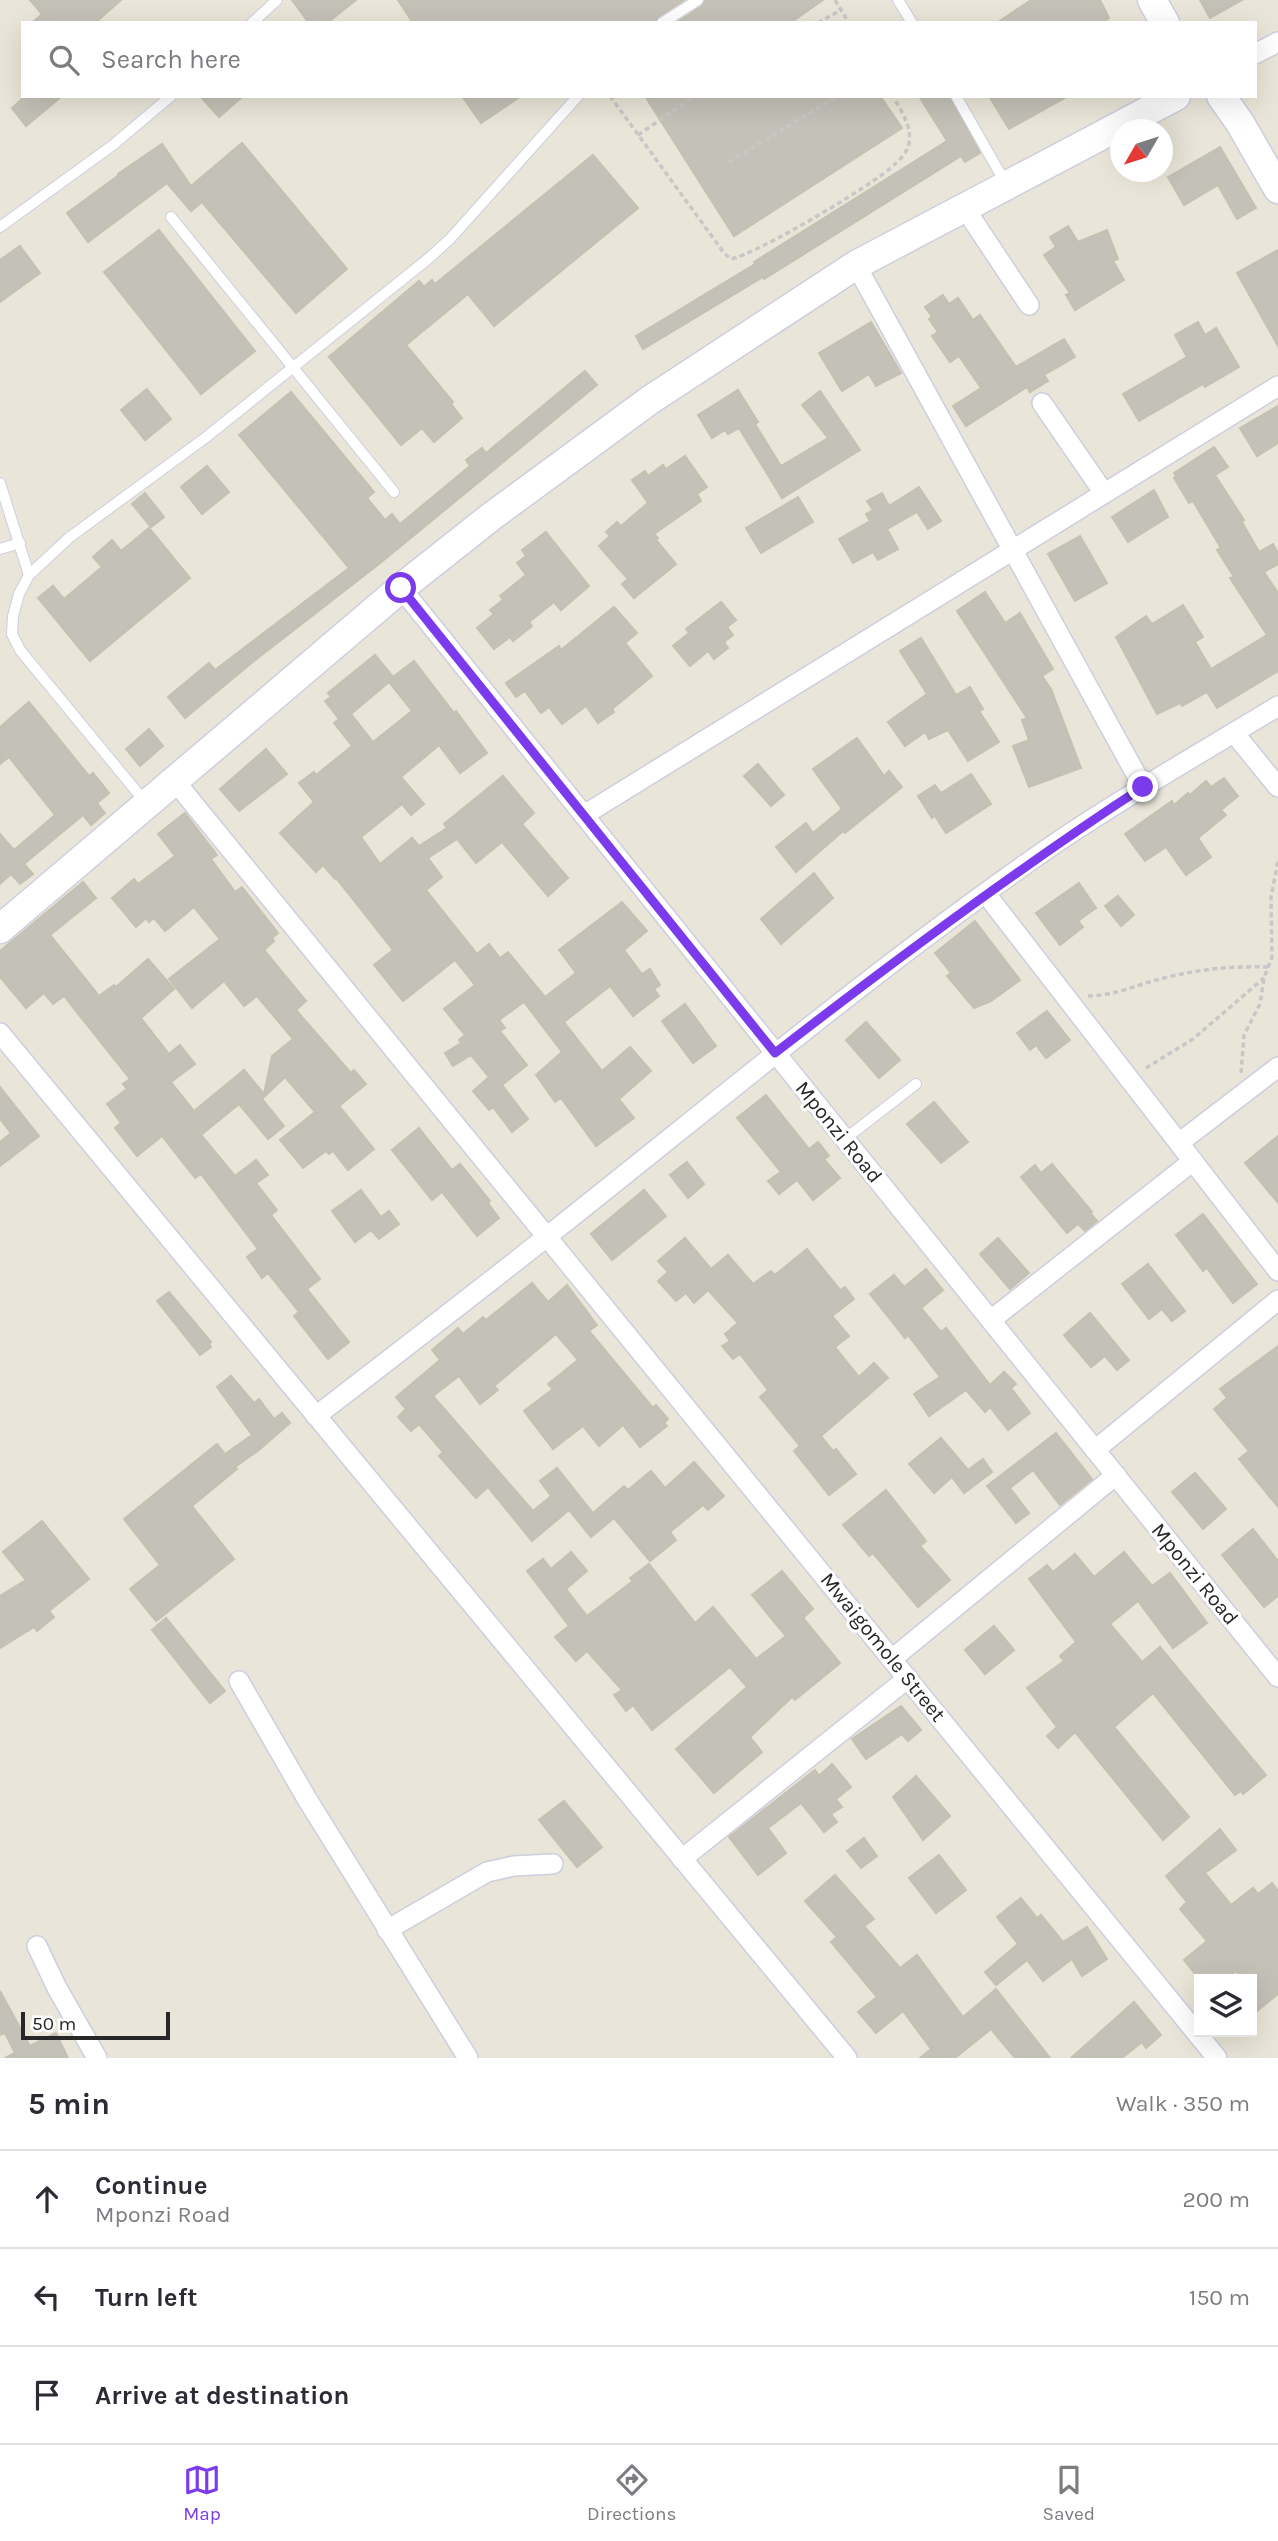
<!DOCTYPE html>
<html lang="en">
<head>
<meta charset="utf-8">
<style>
  body { margin:0; font-family:Karla,sans-serif; background:#f7f7f7; color:#2b2b33 }
  .controls { position:absolute; right:21px; bottom:21px; display:grid; overflow:hidden; border-radius:0px; box-shadow:0 7px 28px #0002 }
  .controls button { width:63px; height:63px; display:grid; place-items:center; padding:0; border:0; border-bottom:2px solid #e1e1e2; background:#fff; color:#2b2b33; font:35px sans-serif }
  .compass { position:absolute; left:1110px; top:119px; width:63px; height:63px; border-radius:50%; background:#fff; box-shadow:0 7px 28px #0002; rotate:231deg }
  .scale { position:absolute; left:21px; bottom:18px; width:149px; box-sizing:border-box; padding-left:7px; border:4px solid #272727; border-top:0; font-size:19px; line-height:24px; white-space:nowrap; color:#272727; -webkit-text-stroke:5px #fff; paint-order:stroke }
  .stop { position:absolute; width:21px; height:21px; margin:-16px; border:5px solid #7c3aed; border-radius:50%; background:#fff }
  .stop.end { background:#7c3aed; border-color:#fff; box-shadow:0 2px 7px #0008 }
  .list { margin:0; padding:0; list-style:none }
  h2 { display:flex; justify-content:space-between; align-items:center; height:91px; margin:0; padding:0 28px; font-size:30px }
  h2 small { font-size:23px; font-weight:400; color:#7c7c81 }
  .list li { display:grid; grid-template-columns:46px 1fr auto; gap:21px; align-items:center; box-sizing:border-box; height:98px; padding:0 28px; border-top:2px solid #e1e1e2 }
  .list b { display:block; font-size:26px; white-space:nowrap }
  .list p { margin:0; font-size:23px; white-space:nowrap; color:#7c7c81 }
  .list em { font-size:23px; font-style:normal; color:#7c7c81 }
  .icon { flex:none; width:38px; height:38px; fill:none; stroke:currentColor; stroke-width:2; stroke-linecap:round; stroke-linejoin:round }
  .map { position:relative; flex:none; width:1278px; height:2058px; overflow:hidden }
  .search { position:absolute; background:#fff; box-shadow:0 7px 28px #0002; left:21px; right:21px; top:21px; height:77px; display:flex; align-items:center; gap:18px; box-sizing:border-box; padding:0 24px; border-radius:0px; color:#7c7c81; font-size:26px }
  .sheet { height:385px; background:#fff }
  nav { display:flex; justify-content:space-around; align-items:center; box-sizing:border-box; height:98px; border-top:2px solid #e1e1e2; background:#fff; font-size:19px; color:#7c7c81 }
  nav a { display:grid; justify-items:center; gap:4px }
  nav .on { color:#7c3aed }
  .map>svg:first-child { display:block }
</style>
</head>
<body>
<div class="map">
<svg width="1278" height="2058" viewBox="0 0 1278 2058">
  <rect width="100%" height="100%" fill="#e9e5d8"/>
  <g fill="#c4c1b8" stroke="#c4c1b2" stroke-width="2" fill-rule="evenodd">
    <polygon points="30,0 121,0 95,23 32,23 42,14"/>
    <polygon points="292,0 356,0 327,23 309,23"/>
    <polygon points="398,0 684,0 658,17 655,23 413,23"/>
    <polygon points="705,0 823,0 790,23 676,23 702,6"/>
    <polygon points="1031,0 1100,0 1109,18 1100,23 997,23"/>
    <polygon points="1200,0 1242,0 1210,18"/>
    <polygon points="25,96 62,96 26,126 12,108"/>
    <polygon points="200,96 243,96 219,117"/>
    <polygon points="462,96 521,96 481,123"/>
    <polygon points="645,96 880,96 902,128 734,236"/>
    <polygon points="919,96 949,96 980,153 965,162 961,156 764,279 763,277 643,349 636,336 755,264 754,262 947,141"/>
    <polygon points="989,96 1068,96 1009,129"/>
    <polygon points="242,143 347,269 296,313 202,202 191,211 167,183 88,242 67,213 119,175 118,174 162,144 191,186"/>
    <polygon points="1220,147 1256,208 1237,219 1218,185 1184,205 1168,177"/>
    <polygon points="593,155 638,208 494,326 468,294 406,345 453,402 451,404 462,418 434,442 422,428 401,445 329,357 419,281 424,287 432,280 435,284"/>
    <polygon points="1068,226 1078,242 1107,230 1118,259 1113,261 1124,280 1075,310 1066,295 1070,293 1044,255 1056,247 1050,237"/>
    <polygon points="159,230 255,351 201,394 104,272"/>
    <polygon points="20,246 40,273 0,302 0,260"/>
    <polygon points="1278,250 1278,346 1237,273"/>
    <polygon points="943,295 949,304 958,298 973,320 980,315 1016,367 1064,339 1075,357 1044,375 1048,381 1030,392 1027,387 966,426 953,406 981,388 959,356 950,362 932,336 938,332 929,319 932,317 925,307"/>
    <polygon points="871,322 901,373 876,386 869,374 842,391 819,353"/>
    <polygon points="1198,322 1205,335 1216,328 1239,367 1205,387 1203,384 1139,421 1123,394 1187,357 1175,335"/>
    <polygon points="585,371 597,385 379,564 254,661 185,718 168,697 209,663 215,670 349,568 239,435 291,392 374,492 367,498 385,520 392,514 400,524 470,466 466,460 482,448 486,453"/>
    <polygon points="147,389 171,419 145,440 121,410"/>
    <polygon points="738,390 758,422 755,424 781,466 828,438 802,405 820,391 860,450 782,498 739,428 728,434 725,430 712,438 698,415"/>
    <polygon points="1278,406 1278,443 1257,456 1240,428"/>
    <polygon points="1214,447 1228,467 1215,475 1244,520 1242,522 1259,552 1273,544 1278,553 1278,564 1264,572 1278,593 1278,671 1217,708 1207,692 1182,706 1180,703 1157,714 1116,637 1146,616 1152,624 1183,605 1203,637 1195,642 1211,669 1267,635 1230,578 1234,577 1217,550 1221,548 1193,501 1189,503 1174,478 1176,476 1174,473"/>
    <polygon points="685,456 707,487 697,494 701,501 654,534 658,538 656,540 676,564 634,598 622,584 628,579 599,546 610,536 606,532 617,522 621,526 648,503 632,480 645,471 648,476 663,465 666,469"/>
    <polygon points="207,466 229,492 202,514 181,487"/>
    <polygon points="919,487 941,521 928,529 917,512 887,529 898,549 878,560 873,552 853,563 839,539 870,521 866,514 873,510 867,501 882,493 889,506"/>
    <polygon points="1154,490 1168,517 1128,542 1112,517"/>
    <polygon points="145,493 164,517 151,527 132,504"/>
    <polygon points="798,497 813,522 761,553 746,528"/>
    <polygon points="149,528 190,578 90,661 38,598 53,586 64,599 102,567 93,557 112,540 121,551"/>
    <polygon points="546,532 589,586 561,610 554,602 529,622 532,626 513,641 510,637 494,649 477,628 494,614 490,610 503,600 500,596 526,575 517,563 526,556 522,550"/>
    <polygon points="1080,536 1107,583 1075,601 1048,554"/>
    <polygon points="985,592 1005,623 1020,613 1053,669 1042,676 1051,689 1081,768 1029,787 1013,746 1029,740 1022,720 1027,718 957,611"/>
    <polygon points="721,602 736,620 727,627 733,635 724,642 728,648 714,659 708,651 690,666 673,646 689,633 686,629"/>
    <polygon points="614,607 637,633 625,643 652,676 612,709 614,712 598,723 586,706 562,724 549,707 541,713 525,691 516,697 506,683 559,646 561,650"/>
    <polygon points="921,638 956,695 970,687 983,709 979,711 999,742 968,761 948,730 929,739 925,732 905,746 888,722 927,694 900,651"/>
    <path d="M 375,655 L 393,677 L 414,661 L 454,713 L 456,711 L 487,753 L 460,773 L 439,745 L 401,777 L 424,804 L 411,815 L 402,804 L 361,837 L 380,864 L 412,838 L 419,846 L 447,828 L 444,824 L 503,776 L 534,813 L 522,824 L 568,878 L 548,896 L 502,842 L 476,863 L 457,839 L 428,858 L 442,877 L 426,890 L 477,954 L 489,944 L 500,958 L 508,952 L 545,997 L 576,973 L 559,950 L 622,902 L 647,931 L 624,950 L 642,974 L 650,969 L 660,985 L 654,989 L 659,996 L 633,1016 L 610,986 L 564,1022 L 602,1071 L 630,1047 L 651,1071 L 619,1099 L 634,1118 L 596,1146 L 561,1098 L 555,1102 L 536,1075 L 562,1052 L 524,1002 L 499,1020 L 505,1028 L 500,1031 L 527,1065 L 502,1085 L 528,1119 L 512,1132 L 493,1107 L 489,1110 L 473,1091 L 489,1077 L 471,1055 L 453,1066 L 445,1053 L 461,1043 L 459,1040 L 465,1035 L 444,1009 L 475,985 L 455,960 L 403,1001 L 374,965 L 393,950 L 336,878 L 335,879 L 323,865 L 316,872 L 280,833 L 314,802 L 299,783 L 314,772 L 316,775 L 352,746 L 334,723 L 339,719 L 325,701 L 331,697 L 328,693 ZM 389,682 L 412,711 L 373,742 L 351,714 Z"/>
    <polygon points="29,702 89,776 93,773 109,793 97,803 105,813 91,825 83,815 24,864 33,874 20,884 11,874 0,884 0,834 14,850 55,815 9,757 0,764 0,727"/>
    <polygon points="149,729 163,746 140,766 126,749"/>
    <polygon points="857,738 884,776 889,771 902,787 845,833 843,831 796,872 776,847 806,823 813,833 842,809 813,769"/>
    <polygon points="266,749 287,774 239,811 220,789"/>
    <polygon points="758,764 784,795 771,806 744,776"/>
    <polygon points="971,774 991,804 946,833 935,816 932,818 918,796 935,785 941,793"/>
    <polygon points="1224,778 1238,796 1221,810 1226,815 1198,838 1211,857 1186,875 1166,847 1145,861 1125,834 1172,801 1174,805 1188,793 1190,795 1206,781 1211,787"/>
    <polygon points="185,813 217,855 211,859 235,892 242,887 278,933 272,938 274,941 264,950 306,1001 296,1010 351,1073 354,1070 366,1084 339,1106 374,1149 348,1170 333,1151 329,1154 326,1151 303,1168 280,1140 315,1112 285,1077 262,1099 284,1126 268,1139 239,1104 201,1135 235,1176 256,1160 268,1175 256,1183 277,1210 271,1215 320,1279 307,1289 349,1342 328,1359 294,1316 299,1312 268,1273 262,1278 247,1257 258,1249 201,1174 195,1178 162,1136 137,1156 115,1128 121,1123 107,1104 127,1089 123,1084 130,1079 64,996 53,1004 44,993 26,1008 0,977 0,951 83,882 96,898 50,935 99,996 114,985 116,987 148,959 174,989 141,1018 169,1054 180,1045 195,1064 171,1082 194,1111 244,1070 264,1094 272,1056 293,1039 257,996 244,1006 224,981 192,1008 169,979 220,939 194,907 165,931 154,918 149,922 146,918 136,927 112,898 134,879 138,884 175,856 158,834"/>
    <polygon points="814,873 833,898 781,944 761,919"/>
    <polygon points="1079,883 1096,908 1078,921 1083,927 1060,945 1036,913"/>
    <polygon points="1118,896 1134,915 1121,926 1105,906"/>
    <polygon points="975,921 1020,980 991,1001 974,1008 947,976 951,973 935,953"/>
    <polygon points="685,1004 716,1046 693,1063 662,1021"/>
    <polygon points="1047,1011 1070,1040 1046,1058 1036,1045 1030,1050 1017,1033"/>
    <polygon points="866,1022 900,1060 879,1078 846,1040"/>
    <polygon points="0,1087 39,1136 0,1166 0,1142 11,1133 0,1119"/>
    <polygon points="766,1095 809,1149 818,1142 829,1156 824,1159 840,1178 813,1200 797,1180 779,1194 768,1181 781,1172 737,1118"/>
    <polygon points="934,1102 968,1142 941,1163 907,1124"/>
    <polygon points="419,1128 452,1170 460,1164 490,1201 488,1203 499,1218 477,1236 442,1192 432,1200 392,1150"/>
    <polygon points="1278,1136 1278,1203 1245,1163"/>
    <polygon points="687,1162 704,1184 688,1198 670,1175"/>
    <polygon points="1052,1164 1092,1212 1090,1213 1097,1221 1085,1231 1078,1224 1067,1233 1021,1177 1035,1165 1041,1173"/>
    <polygon points="361,1190 381,1217 389,1211 399,1224 379,1239 371,1230 355,1242 332,1211"/>
    <polygon points="644,1190 666,1216 612,1260 591,1234"/>
    <polygon points="1203,1214 1257,1284 1233,1303 1207,1268 1203,1271 1176,1235"/>
    <polygon points="685,1238 711,1269 728,1255 753,1284 771,1271 775,1275 807,1249 840,1290 845,1287 854,1299 832,1316 849,1336 835,1347 859,1377 874,1363 888,1378 821,1436 833,1451 836,1449 856,1474 829,1495 794,1451 800,1446 760,1397 768,1390 740,1354 733,1359 722,1346 730,1341 725,1334 738,1323 708,1290 694,1303 686,1293 676,1301 658,1281 668,1272 658,1261"/>
    <polygon points="998,1238 1029,1273 1010,1289 980,1254"/>
    <polygon points="1148,1264 1185,1311 1172,1321 1162,1309 1149,1319 1122,1284"/>
    <polygon points="926,1269 943,1290 921,1308 941,1332 946,1328 990,1385 1004,1372 1016,1384 1011,1388 1030,1413 1008,1430 990,1407 985,1412 966,1390 929,1416 914,1394 940,1377 908,1335 905,1338 870,1294 894,1275 904,1287"/>
    <polygon points="532,1283 548,1302 567,1285 597,1325 589,1331 653,1408 656,1405 668,1419 664,1423 667,1426 640,1447 623,1425 599,1446 583,1426 553,1449 524,1411 553,1389 548,1384 578,1360 556,1334 494,1386 498,1390 480,1404 459,1376 433,1396 533,1511 551,1496 540,1481 557,1468 593,1513 624,1486 628,1490 651,1471 665,1488 694,1462 724,1496 708,1510 703,1505 670,1532 676,1540 650,1561 614,1518 591,1537 569,1510 532,1541 488,1487 476,1498 439,1456 443,1452 419,1424 411,1431 398,1417 406,1409 396,1397 440,1360 432,1350 458,1328 463,1334 483,1317 486,1320"/>
    <polygon points="169,1292 211,1342 209,1344 211,1347 200,1355 157,1301"/>
    <polygon points="1090,1313 1129,1360 1117,1370 1105,1356 1091,1367 1064,1335"/>
    <polygon points="1278,1346 1278,1507 1239,1459 1249,1451 1214,1409 1227,1398 1220,1389"/>
    <polygon points="231,1376 254,1403 259,1399 274,1419 282,1413 290,1423 259,1450 235,1467 237,1469 192,1506 234,1559 156,1621 130,1589 160,1565 124,1519 217,1444 225,1454 252,1435 217,1387"/>
    <polygon points="1056,1433 1092,1479 1060,1505 1033,1470 1010,1488 1029,1513 1016,1523 987,1486"/>
    <polygon points="941,1438 968,1470 983,1459 992,1472 964,1493 952,1477 934,1493 909,1464"/>
    <polygon points="1195,1473 1226,1509 1203,1529 1172,1492"/>
    <polygon points="886,1490 926,1541 920,1546 950,1580 918,1607 873,1553 869,1556 843,1525"/>
    <polygon points="42,1521 89,1579 49,1611 54,1617 37,1631 34,1627 0,1648 0,1596 26,1580 3,1552"/>
    <polygon points="1253,1529 1278,1561 1278,1596 1264,1607 1222,1555"/>
    <polygon points="571,1552 587,1571 566,1589 587,1616 633,1581 630,1578 649,1564 695,1623 713,1607 756,1659 786,1636 752,1595 782,1571 813,1609 803,1618 840,1663 795,1700 792,1697 750,1737 762,1752 714,1793 676,1749 747,1687 730,1667 652,1730 633,1705 626,1711 614,1695 622,1690 587,1651 576,1661 555,1637 569,1626 527,1571 543,1559 551,1569"/>
    <polygon points="1124,1552 1152,1586 1170,1573 1207,1623 1173,1648 1138,1601 1110,1624 1142,1662 1160,1647 1266,1775 1243,1794 1241,1791 1235,1795 1153,1693 1114,1727 1189,1817 1163,1840 1075,1732 1058,1748 1047,1736 1057,1727 1027,1688 1064,1661 1060,1656 1076,1642 1029,1579 1047,1565 1053,1572 1075,1554 1094,1577"/>
    <polygon points="166,1618 225,1691 210,1703 152,1630"/>
    <polygon points="994,1626 1014,1650 985,1674 965,1650"/>
    <polygon points="901,1706 921,1730 908,1741 902,1734 866,1759 852,1739"/>
    <polygon points="832,1764 851,1787 836,1799 842,1807 831,1814 837,1822 824,1832 801,1803 768,1828 786,1853 758,1875 729,1837 815,1770 819,1776"/>
    <polygon points="916,1776 950,1816 923,1840 893,1797"/>
    <polygon points="564,1801 602,1847 577,1867 539,1820"/>
    <polygon points="1220,1829 1236,1850 1205,1873 1231,1905 1253,1888 1258,1894 1272,1883 1278,1891 1278,1994 1252,2015 1252,1979 1242,1979 1236,1971 1225,1979 1199,1979 1184,1960 1207,1941 1180,1909 1187,1902 1166,1876"/>
    <polygon points="864,1838 877,1856 861,1868 847,1851"/>
    <polygon points="939,1855 966,1890 936,1913 909,1878"/>
    <polygon points="835,1875 874,1919 864,1926 900,1968 917,1955 963,2017 996,1989 1050,2058 1015,2058 991,2029 955,2058 920,2058 931,2049 903,2011 876,2033 858,2012 877,1997 831,1942 837,1937 805,1901"/>
    <polygon points="1021,1898 1037,1918 1041,1915 1063,1942 1087,1927 1107,1959 1082,1976 1072,1959 1043,1981 1027,1960 996,1985 985,1972 1018,1944 997,1917"/>
    <polygon points="0,1991 30,2046 56,2033 68,2058 5,2058 15,2053 5,2033 0,2035"/>
    <polygon points="1134,2002 1161,2035 1146,2048 1142,2042 1122,2058 1071,2058"/>
  </g>
  <g fill="none" stroke-linecap="round" stroke-linejoin="round">
    <g stroke="#cecedf" stroke-width="12">
      <g id="lane">
        <polyline points="898,0 912,23"/>
        <polyline points="252,23 277,0"/>
        <polyline points="662,23 698,0"/>
        <polyline points="956,96 1006,184"/>
        <polyline points="171,217 394,492"/>
        <polyline points="0,227 113,145 171,96"/>
        <polyline points="0,483 29,575"/>
        <polyline points="0,549 20,543"/>
        <polyline points="146,803 20,650 12,634 13,616 19,594 29,575 70,537 205,438 428,259 450,239 578,96"/>
        <polyline points="845,1139 916,1084"/>
      </g>
    </g>
    <g stroke="#cecedf" stroke-width="22">
      <g id="street">
        <polyline points="1255,54 1278,42"/>
        <polyline points="964,207 1029,305"/>
        <polyline points="856,265 1143,787"/>
        <polyline points="1042,403 1104,493"/>
        <polyline points="401,588 1278,1677"/>
        <polyline points="1234,733 1278,787"/>
        <polyline points="174,780 1217,2058"/>
        <polyline points="584,815 1278,386"/>
        <polyline points="986,894 1278,1271"/>
        <polyline points="0,1033 847,2058"/>
        <polyline points="1179,1143 1278,1067"/>
        <polyline points="991,1320 1193,1161"/>
        <path d="M 316,1416 C 394,1356 472,1296 549,1235 C 716,1103 878,966 1053,845 C 1126,795 1203,752 1278,706"/>
        <polyline points="1095,1450 1278,1300"/>
        <polyline points="892,1659 1116,1475"/>
        <polyline points="239,1681 307,1799 468,2058"/>
        <polyline points="682,1859 908,1678"/>
        <polyline points="387,1930 487,1872 514,1866 553,1864"/>
        <polyline points="37,1946 57,1988 97,2058"/>
      </g>
    </g>
    <g stroke="#cecedf" stroke-width="31">
      <g id="secondary">
        <polyline points="1152,0 1165,23"/>
        <polyline points="1221,96 1240,123 1278,189"/>
        <polyline points="0,929 401,588 492,516 650,400 856,265 1176,96"/>
      </g>
    </g>
    <g stroke="#c7c7c7" stroke-width="3.5" stroke-dasharray="5 3.5" stroke-linecap="butt">
      <polyline points="835,0 849,23"/>
      <polyline points="818,23 841,10"/>
      <path d="M 610,96 L 724,253 L 731,259 C 755,255 877,183 895,164 C 900,160 906,153 908,147 C 914,129 901,111 893,96"/>
      <polyline points="638,135 695,96"/>
      <polyline points="729,162 838,96"/>
      <path d="M 1088,996 C 1114,996 1139,984 1164,978 C 1199,969 1232,966 1268,967"/>
      <polyline points="1146,1068 1193,1039 1264,978"/>
      <polyline points="1241,1073 1244,1035 1260,1004 1264,978 1272,957 1271,897 1278,861"/>
    </g>
    <use href="#lane" stroke="#fff" stroke-width="10"/>
    <use href="#street" stroke="#fff" stroke-width="19"/>
    <use href="#secondary" stroke="#fff" stroke-width="28"/>
  </g>
  <g fill="none" stroke-linecap="round" stroke-linejoin="round">
    <path stroke="#7c3aed" stroke-width="9" d="M 401,588 L 775,1053 C 895,960 1016,870 1143,787"/>
  </g>
  <g text-anchor="middle" stroke-width="6" stroke-linejoin="round" paint-order="stroke">
    <g font-size="21" fill="#272727" stroke="#fff">
      <text transform="translate(839 1132) rotate(51)" y="7">Mponzi Road</text>
      <text transform="translate(1195 1574) rotate(51)" y="7">Mponzi Road</text>
      <text transform="translate(883 1647) rotate(51)" y="7">Mwaigomole Street</text>
    </g>
  </g>
</svg>
<div class="controls">
<button><svg class="icon" aria-label="layers" viewBox="0 0 24 24"><path d="M12 4l9 5-9 5-9-5zM3 14l9 5 9-5"/></svg></button>
</div>
<svg class="compass" viewBox="-18 -18 36 36"><path d="M0-13l5 13h-10z" fill="#e53935"/><path d="M0 13l5-13h-10z" fill="#7c7c81"/></svg>
<div class="scale">50 m</div>
<div class="stop" style="left:401px;top:588px"></div>
<div class="stop end" style="left:1143px;top:787px"></div>
<div class="search"><svg class="icon" aria-label="search" viewBox="0 0 24 24"><circle cx="10" cy="10" r="6"/><path d="M15 15l6 6"/></svg>Search here</div>
</div>
<section class="sheet">
<h2>5 min<small>Walk · 350 m</small></h2>
<ul class="list">
<li><svg class="icon" aria-label="ahead" viewBox="0 0 24 24"><path d="M12 20V5M6 11l6-6 6 6"/></svg><div><b>Continue</b><p>Mponzi Road</p></div><em>200 m</em></li>
<li><svg class="icon" aria-label="left" viewBox="0 0 24 24"><path d="M17 20v-9H6M10 6l-5 5 5 5"/></svg><div><b>Turn left</b></div><em>150 m</em></li>
<li><svg class="icon" aria-label="arrive" viewBox="0 0 24 24"><path d="M6 21V4h12l-3 4 3 4H6"/></svg><div><b>Arrive at destination</b></div></li>
</ul>
</section>
<nav>
<a class="on"><svg class="icon" aria-label="map" viewBox="0 0 24 24"><path d="M3 6l6-2 6 2 6-2v14l-6 2-6-2-6 2zM9 4v14M15 6v14"/></svg>Map</a>
<a><svg class="icon" aria-label="directions" viewBox="0 0 24 24"><path d="M12 3l9 9-9 9-9-9zM9 14v-3h6M13 9l2 2-2 2"/></svg>Directions</a>
<a><svg class="icon" aria-label="saved" viewBox="0 0 24 24"><path d="M7 4h10v16l-5-4-5 4z"/></svg>Saved</a>
</nav>
</body>
</html>
